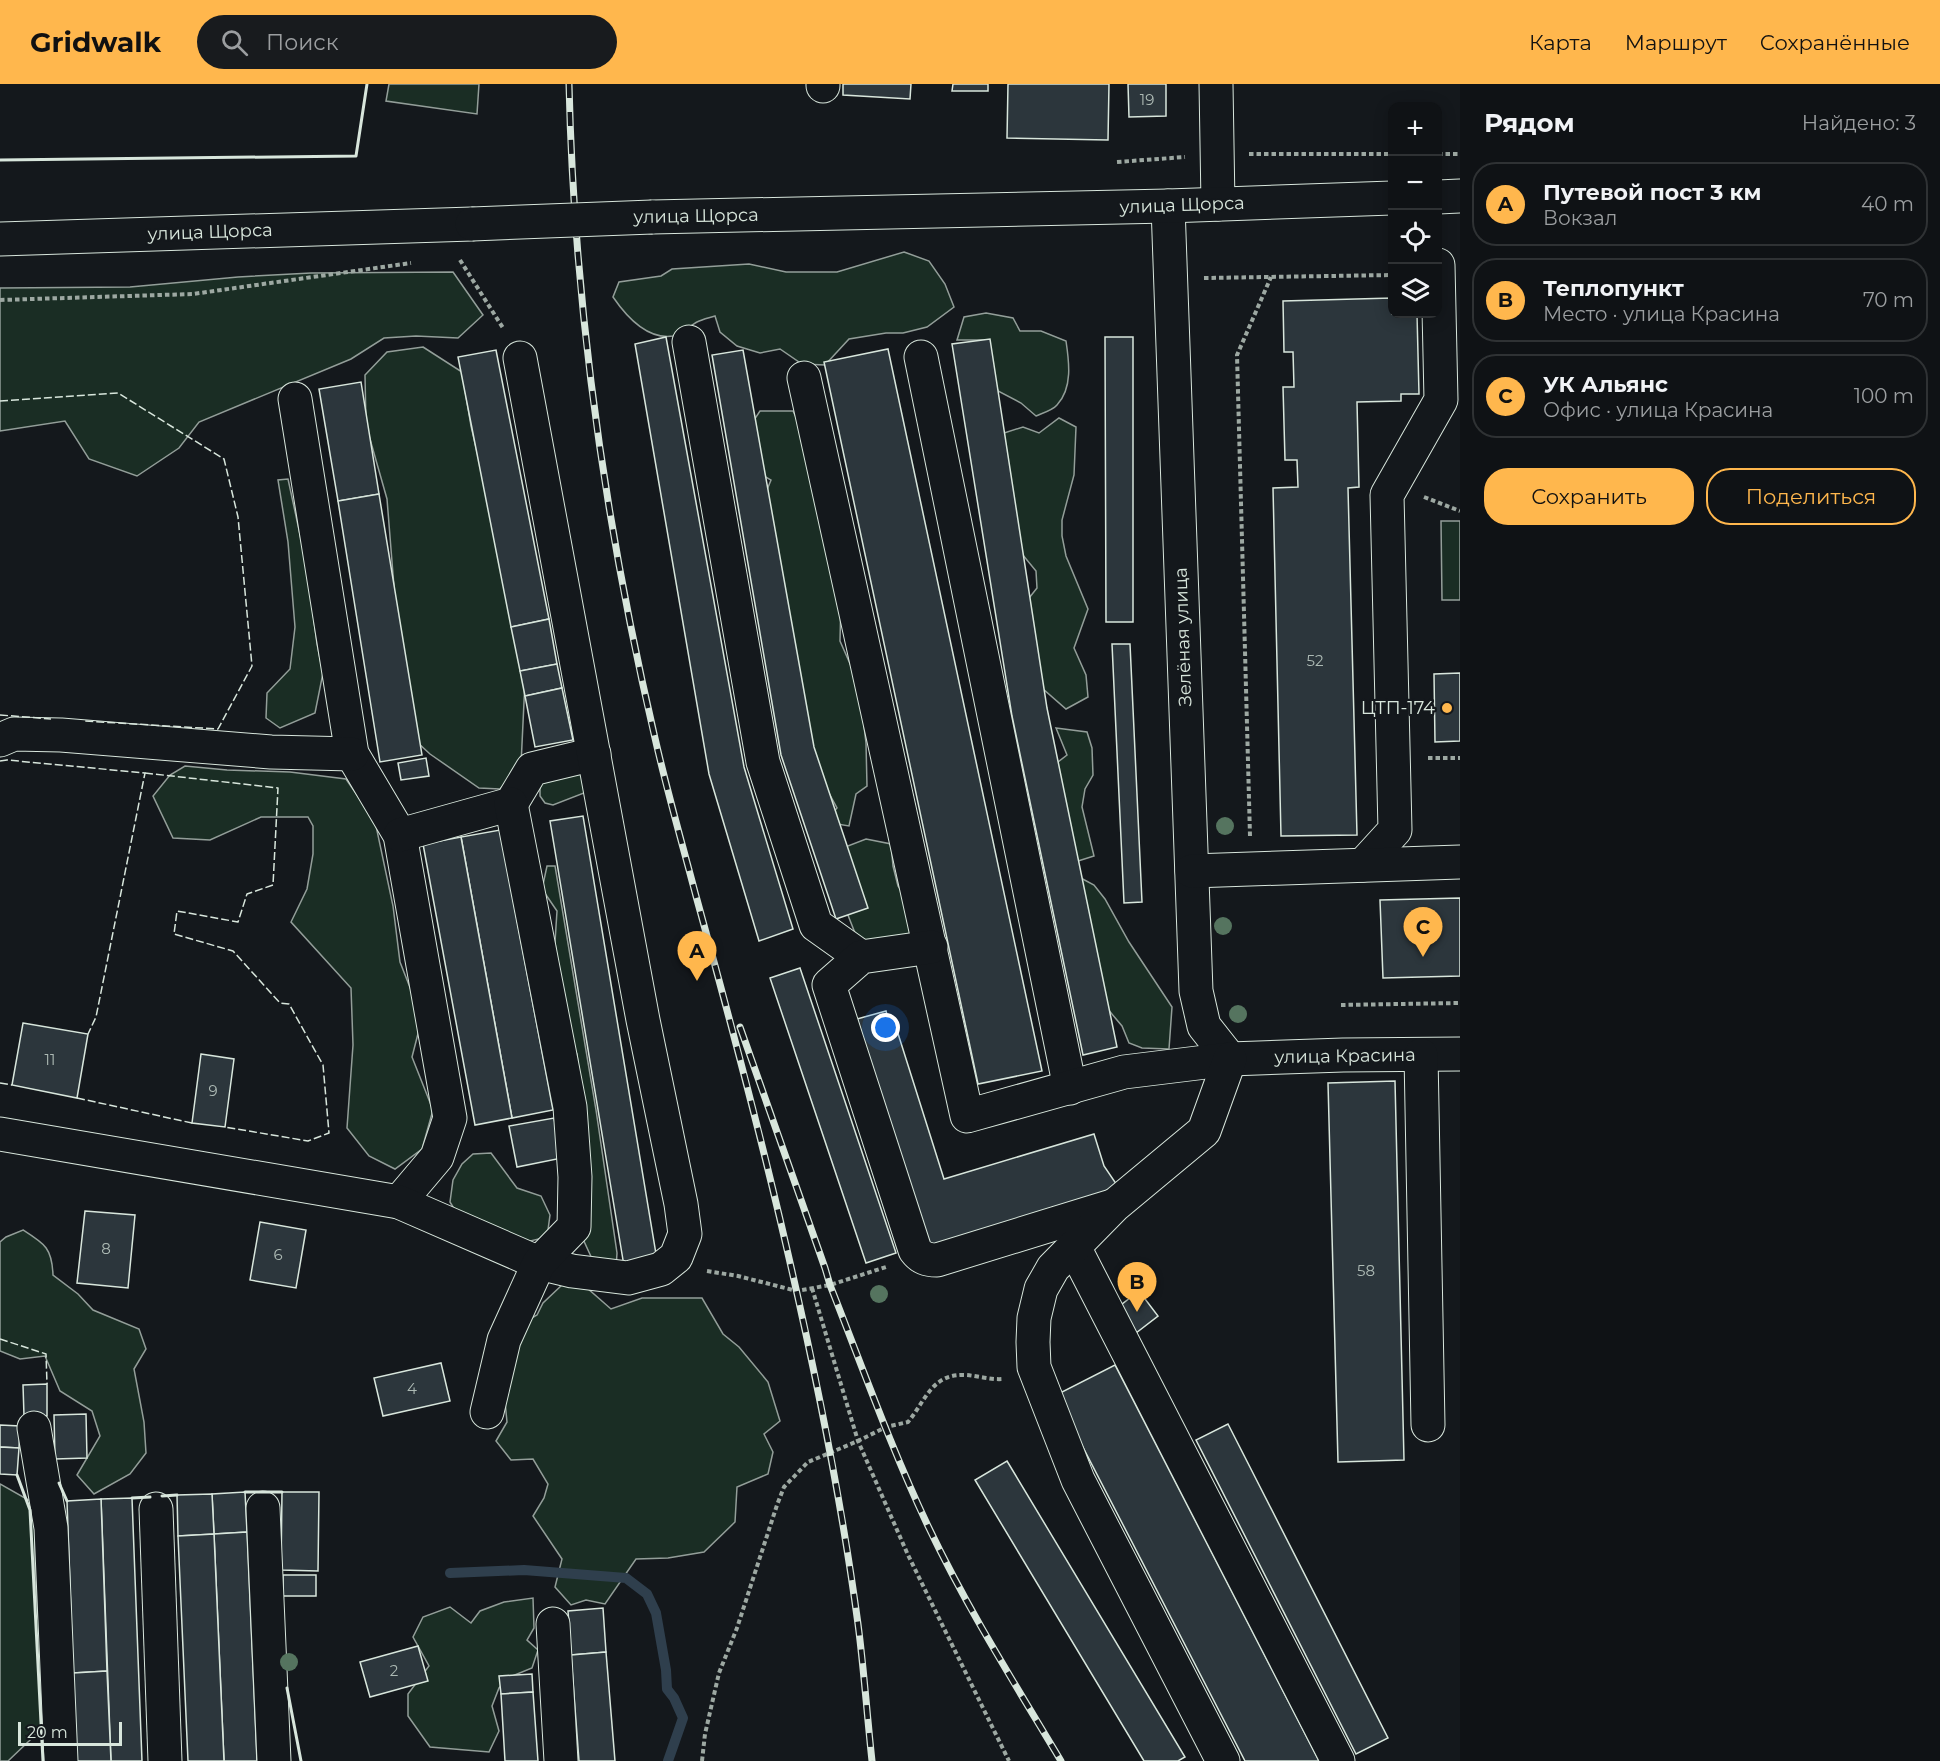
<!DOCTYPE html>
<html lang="ru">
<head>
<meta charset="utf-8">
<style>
  body { margin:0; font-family:Montserrat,sans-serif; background:#181b1e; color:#f1f3f6 }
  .controls { position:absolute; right:18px; top:18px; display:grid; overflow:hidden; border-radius:12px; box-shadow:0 3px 15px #0003 }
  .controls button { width:54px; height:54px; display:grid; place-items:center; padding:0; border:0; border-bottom:2px solid #2f3234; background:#0f1215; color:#f1f3f6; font:30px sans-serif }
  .scale { position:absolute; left:18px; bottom:15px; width:104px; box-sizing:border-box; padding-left:6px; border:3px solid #d8e6dc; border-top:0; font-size:16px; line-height:21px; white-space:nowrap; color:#d8e6dc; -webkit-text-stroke:4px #14181c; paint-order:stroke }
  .you { position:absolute; left:886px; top:944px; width:21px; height:21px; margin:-15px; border:4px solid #fff; border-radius:50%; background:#1a73e8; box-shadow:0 0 0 9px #1a73e833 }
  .badge { display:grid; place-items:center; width:39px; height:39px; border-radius:50%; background:#ffb74d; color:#111; font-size:20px; font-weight:700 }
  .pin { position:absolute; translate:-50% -50px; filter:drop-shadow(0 2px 3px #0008) }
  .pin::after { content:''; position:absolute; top:32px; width:21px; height:18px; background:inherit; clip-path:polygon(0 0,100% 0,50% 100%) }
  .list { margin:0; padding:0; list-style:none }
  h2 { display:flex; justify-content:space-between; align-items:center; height:78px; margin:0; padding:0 24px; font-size:26px }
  h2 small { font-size:20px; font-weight:400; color:#9b9ea0 }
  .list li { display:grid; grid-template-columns:39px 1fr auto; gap:18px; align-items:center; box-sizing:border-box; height:84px; margin:0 12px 12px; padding:0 12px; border:2px solid #2f3234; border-radius:24px }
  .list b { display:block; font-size:22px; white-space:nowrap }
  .list p { margin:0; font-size:20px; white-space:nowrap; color:#9b9ea0 }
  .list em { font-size:20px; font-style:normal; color:#9b9ea0 }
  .actions { display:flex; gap:12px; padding:18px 24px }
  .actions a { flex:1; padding:14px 0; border:2px solid #ffb74d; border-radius:24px; text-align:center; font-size:21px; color:#ffb74d }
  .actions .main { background:#ffb74d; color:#111 }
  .icon { flex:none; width:33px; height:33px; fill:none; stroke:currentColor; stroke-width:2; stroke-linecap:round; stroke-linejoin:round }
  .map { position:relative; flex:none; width:1460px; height:1677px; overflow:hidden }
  header { display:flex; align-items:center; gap:36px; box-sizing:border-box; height:84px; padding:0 30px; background:#ffb74d; color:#111 }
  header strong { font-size:28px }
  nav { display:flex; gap:33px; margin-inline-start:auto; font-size:21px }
  .search { width:420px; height:54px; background:#181b1e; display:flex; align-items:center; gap:15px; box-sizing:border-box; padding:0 21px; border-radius:33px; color:#9b9ea0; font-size:22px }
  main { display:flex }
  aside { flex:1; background:#0f1215 }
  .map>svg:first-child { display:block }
</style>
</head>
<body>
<header>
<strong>Gridwalk</strong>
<div class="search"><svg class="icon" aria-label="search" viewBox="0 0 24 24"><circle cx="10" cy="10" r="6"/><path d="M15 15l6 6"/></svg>Поиск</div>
<nav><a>Карта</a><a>Маршрут</a><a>Сохранённые</a></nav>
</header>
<main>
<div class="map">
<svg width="1460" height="1677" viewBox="0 0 1460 1677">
  <rect width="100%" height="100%" fill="#14181c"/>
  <g fill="#1a2d24" stroke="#939e99" stroke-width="1.5">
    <polygon points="389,0 479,0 477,30 386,17"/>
    <path d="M 904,168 L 929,177 L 945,200 L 954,223 L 927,243 L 903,249 L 886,249 L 849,255 L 825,281 L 802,280 L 780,265 L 760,269 L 737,262 L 720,248 L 715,232 C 709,234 703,235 697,238 C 690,242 681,250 673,252 C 647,256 626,232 613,213 L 619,198 L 661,192 L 672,185 L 749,180 L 786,188 L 837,188 Z"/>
    <polygon points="453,188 483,231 458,254 416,252 384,254 351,275 199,338 179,364 137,392 89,375 65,337 0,347 0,204 130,203 238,193 311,189"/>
    <path d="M 986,229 L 1013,234 L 1020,247 L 1041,247 L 1066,257 C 1069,277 1073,304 1057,321 C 1053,326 1043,329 1036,332 L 1021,319 L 998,307 L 990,283 L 988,256 L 957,256 L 964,233 Z"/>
    <polygon points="423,263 462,288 471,342 508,500 525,597 521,681 500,705 479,704 430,670 417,658 398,553 387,415 366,341 365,291 387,268"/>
    <polygon points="760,327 793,327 814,371 841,516 840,557 859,600 866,659 867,702 856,710 849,742 825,738 837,724 819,691 757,430 771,396 750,384 738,360"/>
    <polygon points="1059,334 1076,343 1074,391 1062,436 1062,452 1066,472 1088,525 1074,564 1086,591 1088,613 1066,625 1042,604 1018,528 1037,504 1036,487 1022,470 1004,349 1023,343 1039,349"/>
    <polygon points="288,395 307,483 317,560 323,589 315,629 280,644 266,634 267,609 290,585 295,543 288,458 278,396"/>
    <polygon points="1441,437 1460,437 1460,516 1442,516"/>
    <polygon points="1056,644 1087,648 1092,664 1093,691 1085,705 1082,723 1094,772 1078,777 1054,681 1067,671"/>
    <polygon points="185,682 227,686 290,688 346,695 375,737 393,822 400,878 422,934 412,973 433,1026 422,1065 395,1085 369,1072 347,1044 353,961 351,904 291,838 307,805 313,770 313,742 308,733 261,733 210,756 173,754 153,712 170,691"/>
    <polygon points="578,685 589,696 584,709 553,721 545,719 540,712 540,698"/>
    <polygon points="866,755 891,760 893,782 898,802 915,828 918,849 901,881 855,849 844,821 840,765"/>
    <polygon points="547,782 555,782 596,1026 617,1169 616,1184 593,1177 583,1155 580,994 577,970 565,946 555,858 557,827 542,805"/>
    <polygon points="1079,793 1094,801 1105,815 1129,858 1172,923 1169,965 1142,964 1129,959 1122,942 1106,923"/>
    <polygon points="491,1069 517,1104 541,1112 550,1131 547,1153 518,1160 462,1138 450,1118 453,1096 462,1080 473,1070"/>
    <path d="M 23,1146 C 45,1160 52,1164 53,1191 L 78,1210 L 93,1226 L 139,1245 L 146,1265 L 134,1285 L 144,1338 L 146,1369 L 130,1390 L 94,1410 L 77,1391 L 100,1352 L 92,1327 L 60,1307 L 45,1272 L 20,1275 L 0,1267 L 0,1158 L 6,1153 Z"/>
    <polygon points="563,1200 587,1204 611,1225 642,1214 702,1214 723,1250 739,1263 768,1298 780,1337 764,1350 773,1368 768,1390 737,1403 735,1438 704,1468 668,1474 636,1475 605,1520 586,1516 571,1521 555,1503 562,1475 533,1432 544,1414 548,1400 533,1375 511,1376 496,1357 507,1338 504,1307 516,1243 537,1231 543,1219"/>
    <polygon points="0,1400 32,1418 35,1446 35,1495 38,1533 49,1589 50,1637 8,1677 0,1677"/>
    <polygon points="533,1514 534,1544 527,1556 538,1566 532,1584 510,1593 499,1604 492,1622 499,1647 489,1668 430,1663 408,1632 408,1610 429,1582 413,1553 423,1533 450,1523 471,1539 480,1527 504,1518"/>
  </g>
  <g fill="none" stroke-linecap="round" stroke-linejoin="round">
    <polyline stroke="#2f3f4d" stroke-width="10" points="450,1489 524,1486 626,1494 647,1510 656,1529 666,1586 667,1605 674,1614 683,1634 668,1677"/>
  </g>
  <g fill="#2c363c" stroke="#d8e6dc" stroke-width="1.5">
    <polygon points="843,0 911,0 910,15 843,11"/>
    <polygon points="953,0 988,0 988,7 952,7"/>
    <polygon points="1008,0 1109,0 1108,56 1007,54"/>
    <polygon points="1128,0 1166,0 1166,32 1129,33"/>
    <polygon points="1392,214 1392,230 1417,230 1419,310 1401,310 1401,317 1357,318 1359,403 1348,404 1357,751 1281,752 1273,404 1298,403 1297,376 1285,376 1283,303 1294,303 1293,268 1284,268 1283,217"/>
    <polygon points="666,253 744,683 793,845 759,857 709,690 635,260"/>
    <polygon points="1105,253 1133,253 1133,538 1106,538"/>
    <polygon points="990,255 1047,624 1117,963 1083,971 1012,632 952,260"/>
    <polygon points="888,265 1042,987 978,1000 824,278"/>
    <polygon points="496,266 549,535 511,543 458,273"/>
    <polygon points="743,266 814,663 868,824 836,835 781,671 712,271"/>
    <polygon points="361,298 379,410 338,417 319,305"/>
    <polygon points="379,410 422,671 380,678 338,417"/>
    <polygon points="549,535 557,580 520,587 511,543"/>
    <polygon points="1112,560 1130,560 1142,818 1124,819"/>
    <polygon points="557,580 562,604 525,612 520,587"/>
    <polygon points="1460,589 1460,657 1435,658 1434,590"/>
    <polygon points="562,604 573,656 535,663 525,612"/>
    <polygon points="426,674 429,692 401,696 398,679"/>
    <polygon points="583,732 657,1176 624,1182 550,737"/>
    <polygon points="500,746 553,1026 512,1034 461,753"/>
    <polygon points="461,753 512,1034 475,1041 423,760"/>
    <polygon points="1460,814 1460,892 1383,894 1380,816"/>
    <polygon points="800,884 896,1169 866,1179 770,894"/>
    <polygon points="886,927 890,942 895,940 944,1095 1094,1050 1104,1082 1121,1107 929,1165 857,935"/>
    <polygon points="23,939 88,950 77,1014 12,1001"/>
    <polygon points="201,970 234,975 225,1043 192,1039"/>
    <polygon points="1395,997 1404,1376 1338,1378 1328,999"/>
    <polygon points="554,1034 562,1074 517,1083 509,1042"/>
    <polygon points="85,1127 135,1131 128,1204 77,1199"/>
    <polygon points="260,1138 306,1146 296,1204 250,1196"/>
    <polygon points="1139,1207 1158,1232 1136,1249 1117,1224"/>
    <polygon points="441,1279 450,1317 383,1332 374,1294"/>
    <polygon points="1115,1281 1319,1677 1245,1677 1056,1311"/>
    <polygon points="47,1300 47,1332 24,1332 23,1301"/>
    <polygon points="86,1330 87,1374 55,1375 54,1331"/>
    <polygon points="1228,1340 1388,1654 1356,1670 1196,1356"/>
    <polygon points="0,1341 20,1342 19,1364 0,1363"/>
    <polygon points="0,1363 19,1364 17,1391 0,1390"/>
    <polygon points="1007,1377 1185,1673 1178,1677 1144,1677 975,1396"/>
    <polygon points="245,1408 247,1448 214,1450 212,1410"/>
    <polygon points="282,1408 319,1408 318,1487 281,1486"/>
    <polygon points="212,1410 214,1450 178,1452 177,1411"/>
    <polygon points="132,1414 142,1677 111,1677 101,1415"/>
    <polygon points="101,1415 107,1587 73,1589 67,1417"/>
    <polygon points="247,1448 257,1677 224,1677 214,1450"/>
    <polygon points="214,1450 224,1677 188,1677 178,1452"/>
    <rect x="283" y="1491" width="33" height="21"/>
    <polygon points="603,1524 606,1568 571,1571 568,1527"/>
    <polygon points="418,1562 428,1597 370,1613 360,1578"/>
    <polygon points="606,1568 615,1677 579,1677 571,1571"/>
    <polygon points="107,1587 111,1677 76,1677 73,1589"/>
    <polygon points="532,1590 533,1608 501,1610 499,1592"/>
    <polygon points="533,1608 538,1677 505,1677 501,1610"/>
  </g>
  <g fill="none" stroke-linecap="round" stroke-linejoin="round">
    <g stroke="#d8e6dc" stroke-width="35">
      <g id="minor">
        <polyline points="1216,0 1218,120"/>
        <polyline points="823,2 823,0"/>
        <polyline points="1168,122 1196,907 1204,942 1230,975"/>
        <polyline points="689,258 763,678 816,841 861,873"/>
        <polyline points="921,273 1070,1004"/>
        <polyline points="804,294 967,1032 1124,988 1230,975 1343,971 1460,970"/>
        <polyline points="295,315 352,670 400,751 450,1034 437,1073 399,1118"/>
        <polyline points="0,656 14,650 61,651 271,668 352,670"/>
        <polyline points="400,751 511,720 532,685 594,670"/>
        <polyline points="1363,781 1395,746 1387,411 1441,316 1438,181"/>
        <polyline points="1192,787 1460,778"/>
        <path d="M 931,863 L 861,873 L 829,901 L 915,1166 C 921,1174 927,1176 937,1176 L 1112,1122"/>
        <polyline points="1421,971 1428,1341"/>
        <polyline points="0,1050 399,1118 539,1179 572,1187 628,1194 661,1185 676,1173 685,1150 681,1120 643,936 520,274"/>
        <polyline points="1074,1163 1338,1677"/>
        <polyline points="487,1328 504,1256 539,1179 574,1143 575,1093 570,1023 511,720"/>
        <polyline points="34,1344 51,1444 61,1677"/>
        <polyline points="263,1424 274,1677"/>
        <polyline points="156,1425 165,1677"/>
        <polyline points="553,1540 561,1677"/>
        <polyline points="1223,1677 1078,1396 1034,1283 1033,1258 1034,1234 1041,1205 1053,1184 1115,1121 1204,1047 1230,975"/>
      </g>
    </g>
    <g stroke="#d8e6dc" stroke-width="35">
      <g id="major">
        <polyline points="1438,113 1460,112"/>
        <polyline points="652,133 1168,122 1392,114"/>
        <polyline points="0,155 472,140"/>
      </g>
    </g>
    <g stroke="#9da8a2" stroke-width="4" stroke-dasharray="4.5 3" stroke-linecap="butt">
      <polyline points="1249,70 1392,70"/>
      <polyline points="1438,70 1460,70"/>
      <polyline points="1117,78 1185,73"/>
      <polyline points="460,176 503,244"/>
      <polyline points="1204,194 1392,191"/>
      <polyline points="0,216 193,210 411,179"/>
      <polyline points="1424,413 1460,427"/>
      <polyline points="1428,674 1460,674"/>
      <polyline points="1250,752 1237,271 1271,193"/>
      <polyline points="1341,921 1460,919"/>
      <polyline points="707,1187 738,1192 797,1207 830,1201 886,1183"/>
      <polyline points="812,1204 858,1357 908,1471 1009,1677"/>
      <path d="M 702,1677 L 705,1650 L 719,1589 L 737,1544 L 777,1421 L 784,1403 L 808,1378 L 858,1357 L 886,1343 L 908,1338 C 926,1316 932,1289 966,1291 C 978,1292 991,1296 1003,1295"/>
    </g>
    <use href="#minor" stroke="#14181c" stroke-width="33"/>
    <use href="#major" stroke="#14181c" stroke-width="33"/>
    <g stroke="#d8e6dc" stroke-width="7">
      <g id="rail">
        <path d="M 569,0 C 574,220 605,440 655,654 C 667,707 682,759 696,812 C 728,928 759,1044 786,1161 C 815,1286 841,1413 858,1540 C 864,1586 867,1631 872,1677"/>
        <path d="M 740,943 L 825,1184 L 830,1201 C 862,1282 891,1364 928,1442 C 967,1524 1015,1600 1061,1677"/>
      </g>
    </g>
    <use href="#rail" stroke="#14181c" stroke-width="4.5" stroke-dasharray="14" stroke-linecap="butt"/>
    <g stroke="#d8e6dc" stroke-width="35" stroke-linecap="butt">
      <polyline id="major-bridge" points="472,140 652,133"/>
    </g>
    <use href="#major-bridge" stroke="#14181c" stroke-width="33"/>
    <g stroke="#d8e6dc" stroke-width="1.5" stroke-dasharray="8 3" stroke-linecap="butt">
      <polyline points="0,317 118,309 224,375 238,433 252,582 218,645 84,637"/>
      <polyline points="0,631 51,635"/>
      <polyline points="0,677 7,676 145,689 96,933 88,950"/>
      <polyline points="145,689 278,704 273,801 247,810 238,838 177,827 174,850 233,867 280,919 289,920 323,981 329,1049 308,1057 225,1043"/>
      <polyline points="0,999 12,1001"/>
      <polyline points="77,1014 192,1039"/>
      <polyline points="0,1255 46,1270 47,1300"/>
    </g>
    <g stroke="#d8e6dc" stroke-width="3">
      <polyline points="0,76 356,72 367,0"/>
      <polyline points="17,1391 30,1426 43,1677"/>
      <polyline points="59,1399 67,1417"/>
      <polyline points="245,1408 282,1408"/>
      <polyline points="162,1412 177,1411"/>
      <polyline points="132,1414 150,1413"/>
      <polyline points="287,1604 301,1677"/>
    </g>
  </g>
  <g fill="#55745f">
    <circle cx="1225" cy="742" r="9"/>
    <circle cx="1223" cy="842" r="9"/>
    <circle cx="1238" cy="930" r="9"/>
    <circle cx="879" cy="1210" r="9"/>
    <circle cx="289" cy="1578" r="9"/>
  </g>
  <circle fill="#ffb74d" stroke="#14181c" stroke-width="2" cx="1447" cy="624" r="6"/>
  <g text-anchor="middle" stroke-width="4.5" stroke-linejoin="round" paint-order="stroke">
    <g font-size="15" fill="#adbab4">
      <text x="1147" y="21">19</text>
      <text x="1315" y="582">52</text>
      <text x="50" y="981">11</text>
      <text x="213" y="1012">9</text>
      <text x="106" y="1170">8</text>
      <text x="278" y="1176">6</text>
      <text x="1366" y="1192">58</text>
      <text x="412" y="1310">4</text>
      <text x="394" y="1592">2</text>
    </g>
    <g font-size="18" fill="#d8e6dc" stroke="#14181c">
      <text transform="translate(1182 121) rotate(-2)" y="6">улица Щорса</text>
      <text transform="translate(696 132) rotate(-1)" y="6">улица Щорса</text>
      <text transform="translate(210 148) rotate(-2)" y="6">улица Щорса</text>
      <text transform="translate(1183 553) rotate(-92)" y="6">Зелёная улица</text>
      <text transform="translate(1345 972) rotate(-1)" y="6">улица Красина</text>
    </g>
    <g font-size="18" fill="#d8e6dc" stroke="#14181c" text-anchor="end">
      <text x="1435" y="630">ЦТП-174</text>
    </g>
  </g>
</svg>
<div class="controls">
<button>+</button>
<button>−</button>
<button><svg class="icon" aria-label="locate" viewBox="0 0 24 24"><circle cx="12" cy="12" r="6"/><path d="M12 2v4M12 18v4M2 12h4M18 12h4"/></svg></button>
<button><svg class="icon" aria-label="layers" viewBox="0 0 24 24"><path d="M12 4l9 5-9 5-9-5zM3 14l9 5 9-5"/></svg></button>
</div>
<div class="scale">20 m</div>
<div class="you"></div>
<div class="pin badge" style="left:697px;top:897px">A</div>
<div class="pin badge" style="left:1137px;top:1228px">B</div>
<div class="pin badge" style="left:1423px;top:873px">C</div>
</div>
<aside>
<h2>Рядом<small>Найдено: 3</small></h2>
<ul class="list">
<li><span class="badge">A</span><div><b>Путевой пост 3 км</b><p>Вокзал</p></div><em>40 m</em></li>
<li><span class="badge">B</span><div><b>Теплопункт</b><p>Место · улица Красина</p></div><em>70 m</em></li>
<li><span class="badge">C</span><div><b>УК Альянс</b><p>Офис · улица Красина</p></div><em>100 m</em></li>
</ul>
<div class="actions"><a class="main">Сохранить</a><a>Поделиться</a></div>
</aside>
</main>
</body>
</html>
